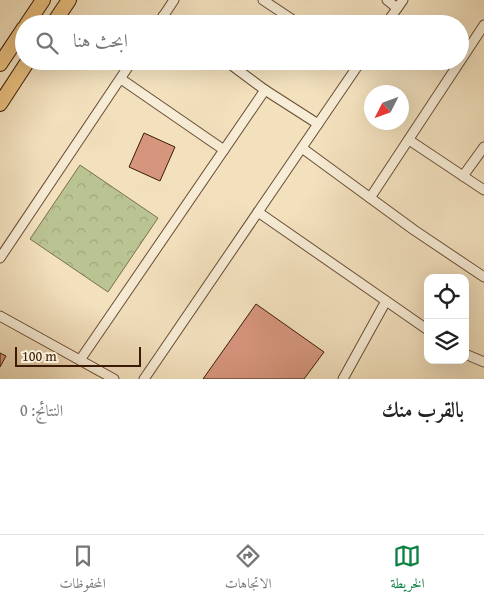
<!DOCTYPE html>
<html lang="ar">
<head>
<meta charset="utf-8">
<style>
  body { margin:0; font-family:"Gentium Book Plus",Amiri,serif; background:#f2f2f2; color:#222; direction:rtl }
  .controls { position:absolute; right:15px; bottom:15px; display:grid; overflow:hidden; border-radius:10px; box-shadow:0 5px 20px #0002 }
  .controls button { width:45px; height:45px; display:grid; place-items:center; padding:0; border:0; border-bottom:1px solid #e0e0e0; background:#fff; color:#222; font:25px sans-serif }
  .compass { position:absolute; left:364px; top:85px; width:45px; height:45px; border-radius:50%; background:#fff; box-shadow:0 5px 20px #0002; rotate:228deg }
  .scale { position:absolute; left:15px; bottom:12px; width:126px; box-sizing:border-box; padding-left:5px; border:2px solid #3b1b07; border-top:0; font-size:14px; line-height:18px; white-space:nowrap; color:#3b1b07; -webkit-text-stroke:4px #f7ecd5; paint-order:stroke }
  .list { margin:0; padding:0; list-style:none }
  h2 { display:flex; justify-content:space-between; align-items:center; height:65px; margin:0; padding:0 20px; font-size:21px }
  h2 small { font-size:16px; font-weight:400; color:#767676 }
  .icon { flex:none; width:28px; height:28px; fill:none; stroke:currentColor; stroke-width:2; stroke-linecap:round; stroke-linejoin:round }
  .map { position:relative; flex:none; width:484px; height:379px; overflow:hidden; direction:ltr }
  .search { position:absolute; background:#fff; box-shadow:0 5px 20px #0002; left:15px; right:15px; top:15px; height:55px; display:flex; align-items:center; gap:12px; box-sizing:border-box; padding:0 18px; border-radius:28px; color:#767676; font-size:19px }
  .sheet { height:155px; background:#fff }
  nav { display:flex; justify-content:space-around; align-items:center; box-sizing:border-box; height:70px; border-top:1px solid #e0e0e0; background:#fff; font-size:14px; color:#767676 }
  nav a { display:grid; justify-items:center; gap:2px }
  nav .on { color:#0b8043 }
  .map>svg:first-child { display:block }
</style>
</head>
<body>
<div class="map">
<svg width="484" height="379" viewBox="0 0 484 379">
  <defs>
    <pattern id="park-crowns" width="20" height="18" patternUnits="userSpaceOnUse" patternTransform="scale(1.25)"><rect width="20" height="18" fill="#bac392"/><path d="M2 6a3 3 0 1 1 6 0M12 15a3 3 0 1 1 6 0" fill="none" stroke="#a1a77c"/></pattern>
  </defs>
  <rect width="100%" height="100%" fill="#f3e1be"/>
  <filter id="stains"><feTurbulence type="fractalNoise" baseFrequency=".004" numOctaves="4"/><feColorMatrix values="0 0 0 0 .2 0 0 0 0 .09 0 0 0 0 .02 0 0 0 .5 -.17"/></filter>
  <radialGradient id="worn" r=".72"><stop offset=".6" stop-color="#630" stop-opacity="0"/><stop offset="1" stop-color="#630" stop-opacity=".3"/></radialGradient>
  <polygon fill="url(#park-crowns)" stroke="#7a6f4c" points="80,165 158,218 108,292 30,239"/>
  <g fill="#d6957d" stroke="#3b1b07">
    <polygon points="144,133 175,147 160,181 129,167"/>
    <polygon points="256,304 324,352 304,379 203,379"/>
    <polygon points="0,353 6,356 0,367"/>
  </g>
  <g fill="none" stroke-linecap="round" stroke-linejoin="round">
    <g stroke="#694c35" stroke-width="11">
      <g id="street">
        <polyline points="263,0 299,24"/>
        <polyline points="387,0 397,8"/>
        <polyline points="163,16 173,24"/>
        <polyline points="158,24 174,0"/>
        <polyline points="386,24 403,0"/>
        <polyline points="226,61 265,90 318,124"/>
        <polyline points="121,79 224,150"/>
        <polyline points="409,140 484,190"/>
        <polyline points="302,148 414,230 484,277"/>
        <polyline points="463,176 484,147"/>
        <polyline points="370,198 484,25"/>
        <polyline points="258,212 428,330"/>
        <polyline points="0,258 132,61"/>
        <polyline points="0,316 114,379"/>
        <polyline points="465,354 484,362"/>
        <polyline points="80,360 265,90"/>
        <polyline points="144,379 361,61"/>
        <polyline points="343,379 386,301"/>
      </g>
    </g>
    <g stroke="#3b1b07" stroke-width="16">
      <g id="primary">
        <polyline points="27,24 43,0"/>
        <polyline points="53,24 69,0"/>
        <polyline points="0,64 24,28"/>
        <polyline points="0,104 28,61"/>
      </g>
    </g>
    <use href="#street" stroke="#f7ecd5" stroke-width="9"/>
    <use href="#primary" stroke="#eac07f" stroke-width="14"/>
  </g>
  <rect width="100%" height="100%" filter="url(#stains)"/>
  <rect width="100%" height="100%" fill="url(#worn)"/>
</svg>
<div class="controls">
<button><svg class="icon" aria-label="locate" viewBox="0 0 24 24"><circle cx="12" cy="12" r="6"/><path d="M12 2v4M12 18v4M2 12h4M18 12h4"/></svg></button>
<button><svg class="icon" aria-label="layers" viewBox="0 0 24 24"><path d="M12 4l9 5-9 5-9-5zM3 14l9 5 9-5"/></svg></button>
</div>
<svg class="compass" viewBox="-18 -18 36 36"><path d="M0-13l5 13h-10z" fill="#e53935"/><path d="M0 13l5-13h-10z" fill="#767676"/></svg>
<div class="scale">100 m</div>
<div class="search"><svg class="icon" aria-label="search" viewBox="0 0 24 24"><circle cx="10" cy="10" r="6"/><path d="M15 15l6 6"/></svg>ابحث هنا</div>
</div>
<section class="sheet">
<h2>بالقرب منك<small>النتائج: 0</small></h2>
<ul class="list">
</ul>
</section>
<nav>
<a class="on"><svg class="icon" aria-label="map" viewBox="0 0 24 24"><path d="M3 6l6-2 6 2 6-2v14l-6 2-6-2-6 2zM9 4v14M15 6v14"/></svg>الخريطة</a>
<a><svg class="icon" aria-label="directions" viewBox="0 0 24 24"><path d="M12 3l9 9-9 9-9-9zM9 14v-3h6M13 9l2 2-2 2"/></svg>الاتجاهات</a>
<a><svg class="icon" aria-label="saved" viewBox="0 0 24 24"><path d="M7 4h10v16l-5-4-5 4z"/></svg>المحفوظات</a>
</nav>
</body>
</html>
